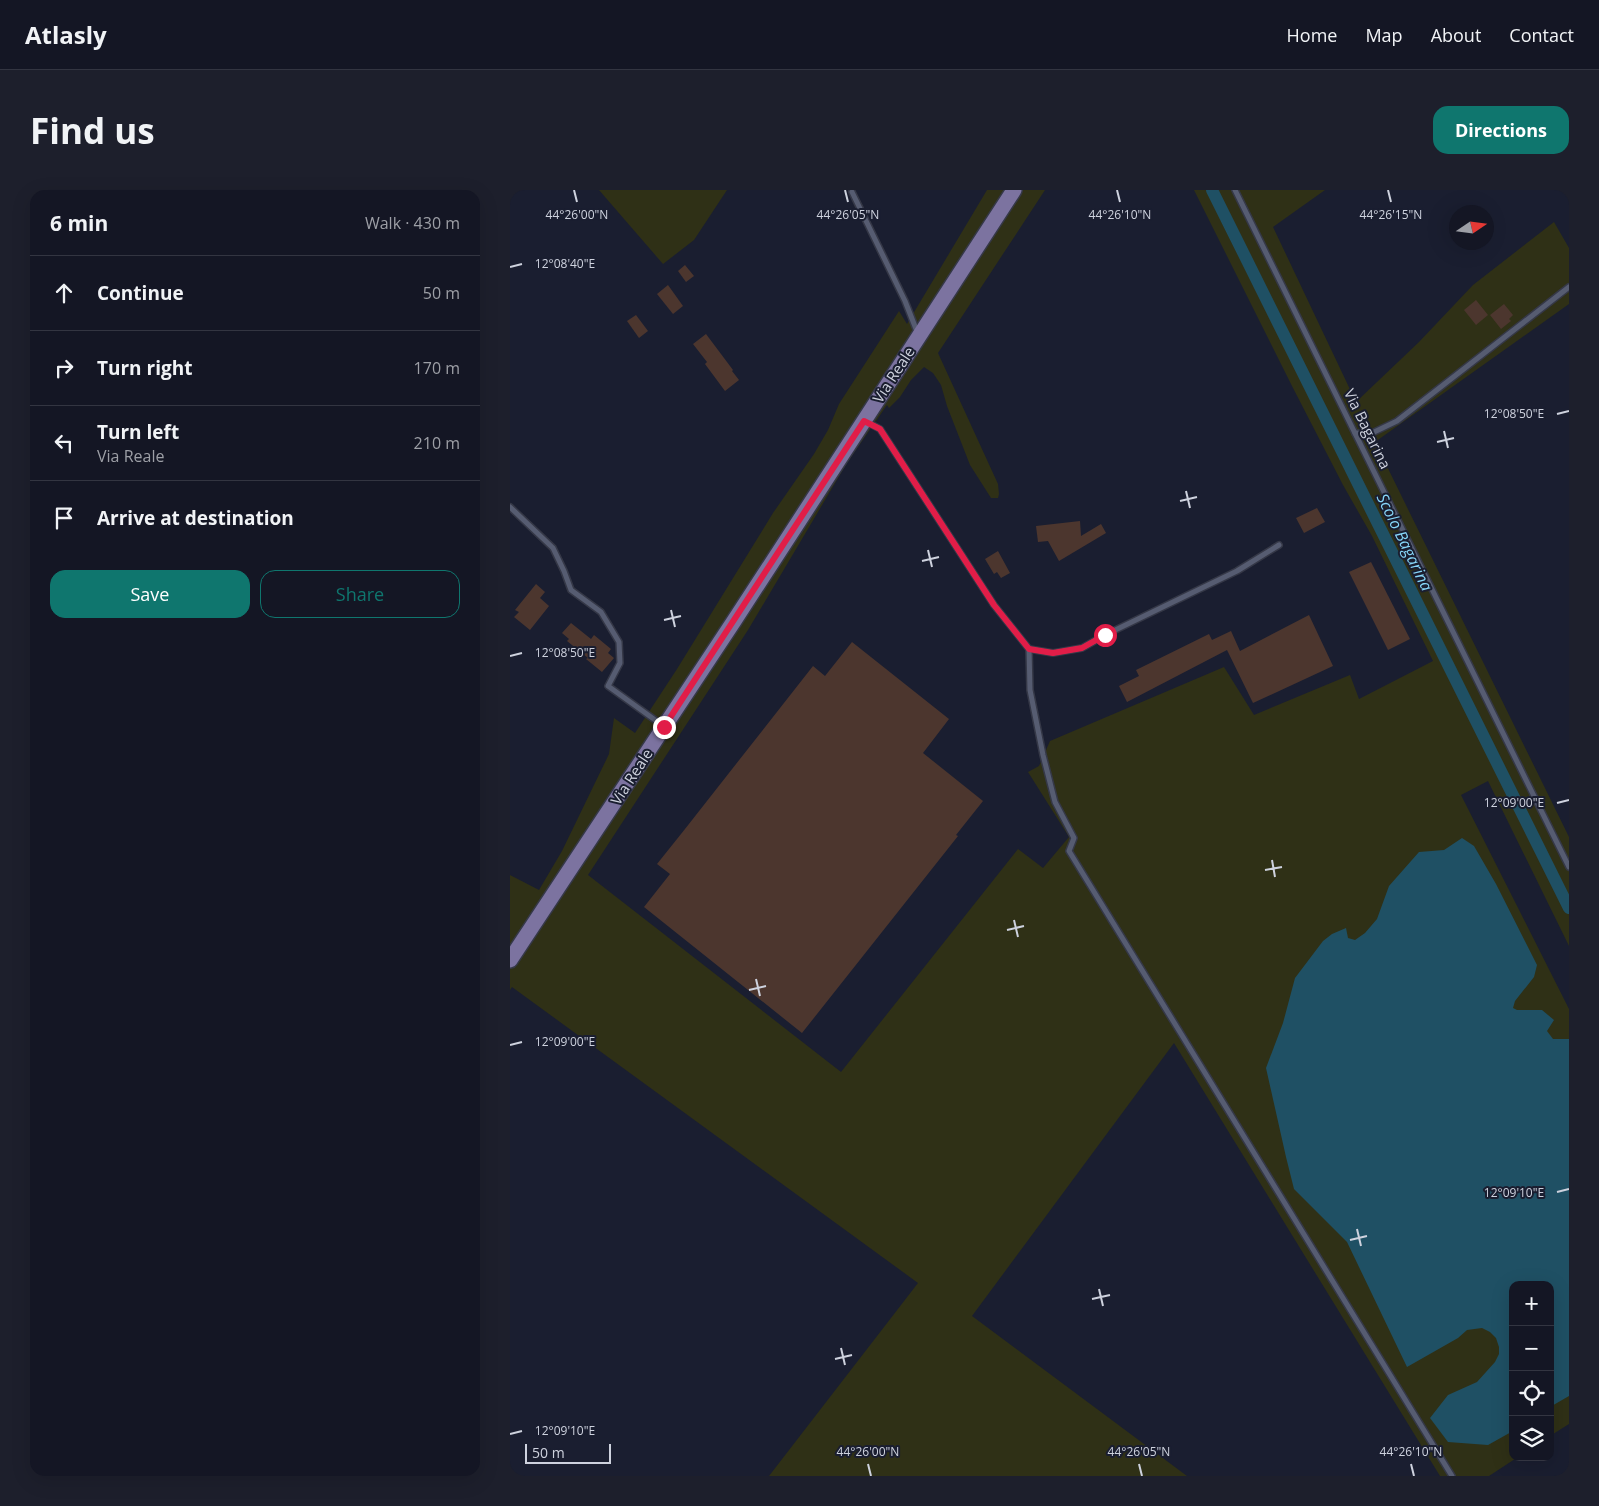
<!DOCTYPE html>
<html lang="en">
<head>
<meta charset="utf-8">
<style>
  body { margin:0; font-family:"Open Sans",sans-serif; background:#1d1f2c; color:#f1f3f6 }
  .controls { position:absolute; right:15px; bottom:15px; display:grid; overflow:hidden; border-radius:10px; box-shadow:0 5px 20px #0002 }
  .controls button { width:45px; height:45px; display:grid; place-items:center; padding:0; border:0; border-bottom:1px solid #333541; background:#141624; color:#f1f3f6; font:25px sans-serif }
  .compass { position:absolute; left:939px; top:15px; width:45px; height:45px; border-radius:50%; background:#141624; box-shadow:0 5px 20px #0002; rotate:77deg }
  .scale { position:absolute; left:15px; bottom:12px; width:86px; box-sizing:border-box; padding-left:5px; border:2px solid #ced2de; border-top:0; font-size:14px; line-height:18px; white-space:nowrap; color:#ced2de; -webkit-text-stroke:4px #1a1e30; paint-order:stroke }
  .stop { position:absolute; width:15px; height:15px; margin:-11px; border:4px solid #e11d48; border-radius:50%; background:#fff }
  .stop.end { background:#e11d48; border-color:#fff; box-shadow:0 1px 5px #0008 }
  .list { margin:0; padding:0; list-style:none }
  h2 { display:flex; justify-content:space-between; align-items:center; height:65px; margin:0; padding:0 20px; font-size:21px }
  h2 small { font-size:16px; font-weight:400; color:#9d9fa6 }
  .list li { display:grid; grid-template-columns:32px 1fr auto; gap:15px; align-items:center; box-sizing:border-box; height:75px; padding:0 20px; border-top:1px solid #333541 }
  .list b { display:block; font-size:19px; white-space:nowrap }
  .list p { margin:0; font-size:16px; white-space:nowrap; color:#9d9fa6 }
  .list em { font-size:16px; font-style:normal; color:#9d9fa6 }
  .actions { display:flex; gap:10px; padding:15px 20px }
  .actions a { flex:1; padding:11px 0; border:1px solid #0f766e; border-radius:15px; text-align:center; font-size:18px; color:#0f766e }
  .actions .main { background:#0f766e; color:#fff }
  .icon { flex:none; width:28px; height:28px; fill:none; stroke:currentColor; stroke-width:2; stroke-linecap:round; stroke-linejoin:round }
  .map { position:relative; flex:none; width:1059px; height:1286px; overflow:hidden; border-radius:15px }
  header { display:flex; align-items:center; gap:30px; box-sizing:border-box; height:70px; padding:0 25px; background:#141624; border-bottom:1px solid #333541 }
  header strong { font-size:24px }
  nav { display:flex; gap:28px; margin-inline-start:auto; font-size:18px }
  .intro { display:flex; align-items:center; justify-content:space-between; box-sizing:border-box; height:120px; padding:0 30px }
  h1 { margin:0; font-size:35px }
  .button { padding:12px 22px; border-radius:15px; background:#0f766e; color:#fff; font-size:18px; font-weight:700 }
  main { display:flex; gap:30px; padding:0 30px }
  aside { flex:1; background:#141624; border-radius:15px; box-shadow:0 5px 20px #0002 }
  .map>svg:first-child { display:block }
</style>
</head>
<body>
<header>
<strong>Atlasly</strong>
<nav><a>Home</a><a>Map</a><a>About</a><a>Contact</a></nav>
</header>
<div class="intro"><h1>Find us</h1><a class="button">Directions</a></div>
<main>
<aside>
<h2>6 min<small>Walk · 430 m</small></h2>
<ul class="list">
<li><svg class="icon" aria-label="ahead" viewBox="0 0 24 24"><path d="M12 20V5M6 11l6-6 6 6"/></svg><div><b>Continue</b></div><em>50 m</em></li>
<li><svg class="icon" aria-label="right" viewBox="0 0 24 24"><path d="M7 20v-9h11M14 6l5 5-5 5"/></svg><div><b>Turn right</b></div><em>170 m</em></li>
<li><svg class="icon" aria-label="left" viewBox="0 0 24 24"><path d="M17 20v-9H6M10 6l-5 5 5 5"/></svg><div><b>Turn left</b><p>Via Reale</p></div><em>210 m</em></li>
<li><svg class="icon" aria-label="arrive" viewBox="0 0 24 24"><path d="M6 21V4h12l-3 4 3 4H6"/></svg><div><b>Arrive at destination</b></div></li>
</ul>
<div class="actions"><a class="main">Save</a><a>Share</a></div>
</aside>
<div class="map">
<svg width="1059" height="1286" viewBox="0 0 1059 1286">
  <rect width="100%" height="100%" fill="#1a1e30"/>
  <g fill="#2f3016">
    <polygon points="89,0 217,0 184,50 153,74"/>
    <polygon points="477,0 535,0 428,163 488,294 489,304 488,308 481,308 460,275 437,216 431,195 423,183 414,177 401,190 390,207 379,218 377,215 337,273 238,440 78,685 331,882 508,659 533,678 559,647 518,582 529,576 540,551 714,477 744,525 840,485 849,509 923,471 862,346 833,295 783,198 684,0 815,0 763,37 846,212 909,152 963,95 1044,32 1059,58 1059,114 865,252 1059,647 1059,756 978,591 951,605 1059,819 1059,1234 1040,1246 1040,1095 1003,1095 1003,1267 1008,1267 979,1286 930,1286 664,853 462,1126 677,1286 259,1286 408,1093 2,797 0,800 0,685 29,700 52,661 99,564 104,528 125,543 167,479 263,323 304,264 318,240 329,214 389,121 397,134"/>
  </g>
  <polygon fill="#1f5064" points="952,648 964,656 986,694 1027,775 1024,787 1005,811 1003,818 1007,820 1032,820 1044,830 1037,841 1043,849 1059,849 1059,1206 1040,1217 1040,1095 1003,1095 1003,1241 978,1255 938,1252 920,1228 938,1205 967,1192 985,1172 989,1164 989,1157 986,1148 980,1142 972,1138 957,1140 948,1148 897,1177 837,1052 784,999 776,967 756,878 773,833 785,788 813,751 822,744 836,738 838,748 845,750 855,743 867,729 879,696 909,662 934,660"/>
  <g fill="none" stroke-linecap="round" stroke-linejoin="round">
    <polyline stroke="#1f5064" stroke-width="12" points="702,0 1059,718"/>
  </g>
  <g fill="#4c362e">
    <polygon points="175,75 184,86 176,92 168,81"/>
    <polygon points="158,95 173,116 163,124 147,104"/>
    <polygon points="966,110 978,125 966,135 954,120"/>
    <polygon points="994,114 1003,125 999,129 1001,131 991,139 980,125"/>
    <polygon points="126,125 138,141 129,148 117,131"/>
    <polygon points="196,144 223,180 222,181 229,190 215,201 195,174 197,172 183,154"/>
    <polygon points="807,318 815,332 794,343 786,328"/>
    <polygon points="570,331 571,346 591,334 596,343 549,371 538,351 528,352 526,336"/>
    <polygon points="488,361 500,383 491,388 487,382 484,384 475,369"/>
    <polygon points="861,372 900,449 878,460 839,382"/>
    <polygon points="26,394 35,402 30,408 39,416 20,440 4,427 9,422 5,420"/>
    <polygon points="799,425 823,476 743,513 717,460 617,512 609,496 629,486 626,480 699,444 702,450 721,441 730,461"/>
    <polygon points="61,433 81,449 84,445 101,459 98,463 104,468 92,482 76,469 78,468 57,451 59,449 52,443"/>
    <polygon points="342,452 439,529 413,563 473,611 446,645 448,646 292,843 134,717 160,684 147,674 175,639 303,476 315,486"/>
  </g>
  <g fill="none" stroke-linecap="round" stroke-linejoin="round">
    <g stroke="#353847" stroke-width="8">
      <g id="lane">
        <polyline points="725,0 1059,677"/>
        <polyline points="342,2 395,111 408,144"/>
        <polyline points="355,231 370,239 484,415 519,459 520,500 533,565 545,612 564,648 559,661 942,1286"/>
        <polyline points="845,243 860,244 887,231 1059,97"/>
        <polyline points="0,317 43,358 54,381 61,400 91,422 109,452 110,473 98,496 152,535"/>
        <polyline points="519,459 543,463 572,458 595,445 727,381 769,355"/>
      </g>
    </g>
    <g stroke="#353847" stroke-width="18">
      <polyline id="primary" points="0,770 224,431 504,0"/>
    </g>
    <use href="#lane" stroke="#565c71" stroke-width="5"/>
    <use href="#primary" stroke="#7c73a0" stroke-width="15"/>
  </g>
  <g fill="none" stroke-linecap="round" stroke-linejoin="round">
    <polyline stroke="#e11d48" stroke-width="6" points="154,537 354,231 370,239 484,415 519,459 543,463 572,458 595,445"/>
  </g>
  <path fill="none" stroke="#ced2de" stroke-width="2" d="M 64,0 L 67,12M 335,0 L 338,12M 607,0 L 610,12M 878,0 L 881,12M 0,77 L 12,74M 1047,224 L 1059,221M 934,241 L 938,258M 927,252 L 944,248M 676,301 L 680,318M 670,311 L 687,307M 418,360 L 422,377M 412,371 L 429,367M 161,420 L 165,437M 154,430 L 171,426M 0,466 L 12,463M 1047,613 L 1059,610M 762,670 L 765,687M 755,680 L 772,677M 504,730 L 508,747M 497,740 L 514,736M 246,789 L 250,806M 239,800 L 256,796M 0,855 L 12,852M 1047,1002 L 1059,999M 847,1039 L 851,1056M 840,1050 L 857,1046M 589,1099 L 593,1116M 582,1109 L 600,1105M 331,1158 L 335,1175M 325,1169 L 342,1165M 0,1244 L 12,1241M 358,1274 L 361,1286M 629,1274 L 632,1286M 901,1274 L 904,1286"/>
  <g text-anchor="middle" stroke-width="4" stroke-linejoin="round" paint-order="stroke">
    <g font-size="15" fill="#ced2de" stroke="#1a1e30">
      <text transform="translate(384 185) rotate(-57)" y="5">Via Reale</text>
      <text transform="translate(857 239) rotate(64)" y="5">Via Bagarina</text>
      <text transform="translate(122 587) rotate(-57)" y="5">Via Reale</text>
    </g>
    <g font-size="16" font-style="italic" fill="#87d6f8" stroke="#1a1e30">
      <text transform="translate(895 352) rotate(64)" y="6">Scolo Bagarina</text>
    </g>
  </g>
  <g font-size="12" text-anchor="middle" fill="#ced2de" stroke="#1a1e30" stroke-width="4" stroke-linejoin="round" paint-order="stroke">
    <text x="67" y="29">44°26'00"N</text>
    <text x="338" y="29">44°26'05"N</text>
    <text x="610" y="29">44°26'10"N</text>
    <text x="881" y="29">44°26'15"N</text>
    <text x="55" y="78">12°08'40"E</text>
    <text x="1004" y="228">12°08'50"E</text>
    <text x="55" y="467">12°08'50"E</text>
    <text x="1004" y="617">12°09'00"E</text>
    <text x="55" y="856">12°09'00"E</text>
    <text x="1004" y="1007">12°09'10"E</text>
    <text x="55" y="1245">12°09'10"E</text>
    <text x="358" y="1266">44°26'00"N</text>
    <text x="629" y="1266">44°26'05"N</text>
    <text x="901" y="1266">44°26'10"N</text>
  </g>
</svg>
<div class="controls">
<button>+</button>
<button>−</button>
<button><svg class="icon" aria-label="locate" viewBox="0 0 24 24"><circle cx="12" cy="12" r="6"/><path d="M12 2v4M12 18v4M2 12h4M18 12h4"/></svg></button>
<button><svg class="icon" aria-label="layers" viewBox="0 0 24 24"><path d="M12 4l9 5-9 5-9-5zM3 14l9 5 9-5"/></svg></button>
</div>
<svg class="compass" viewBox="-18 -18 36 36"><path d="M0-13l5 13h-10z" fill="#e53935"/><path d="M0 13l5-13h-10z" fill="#9d9fa6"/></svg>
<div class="scale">50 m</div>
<div class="stop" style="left:595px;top:445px"></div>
<div class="stop end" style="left:154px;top:537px"></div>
</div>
</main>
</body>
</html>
